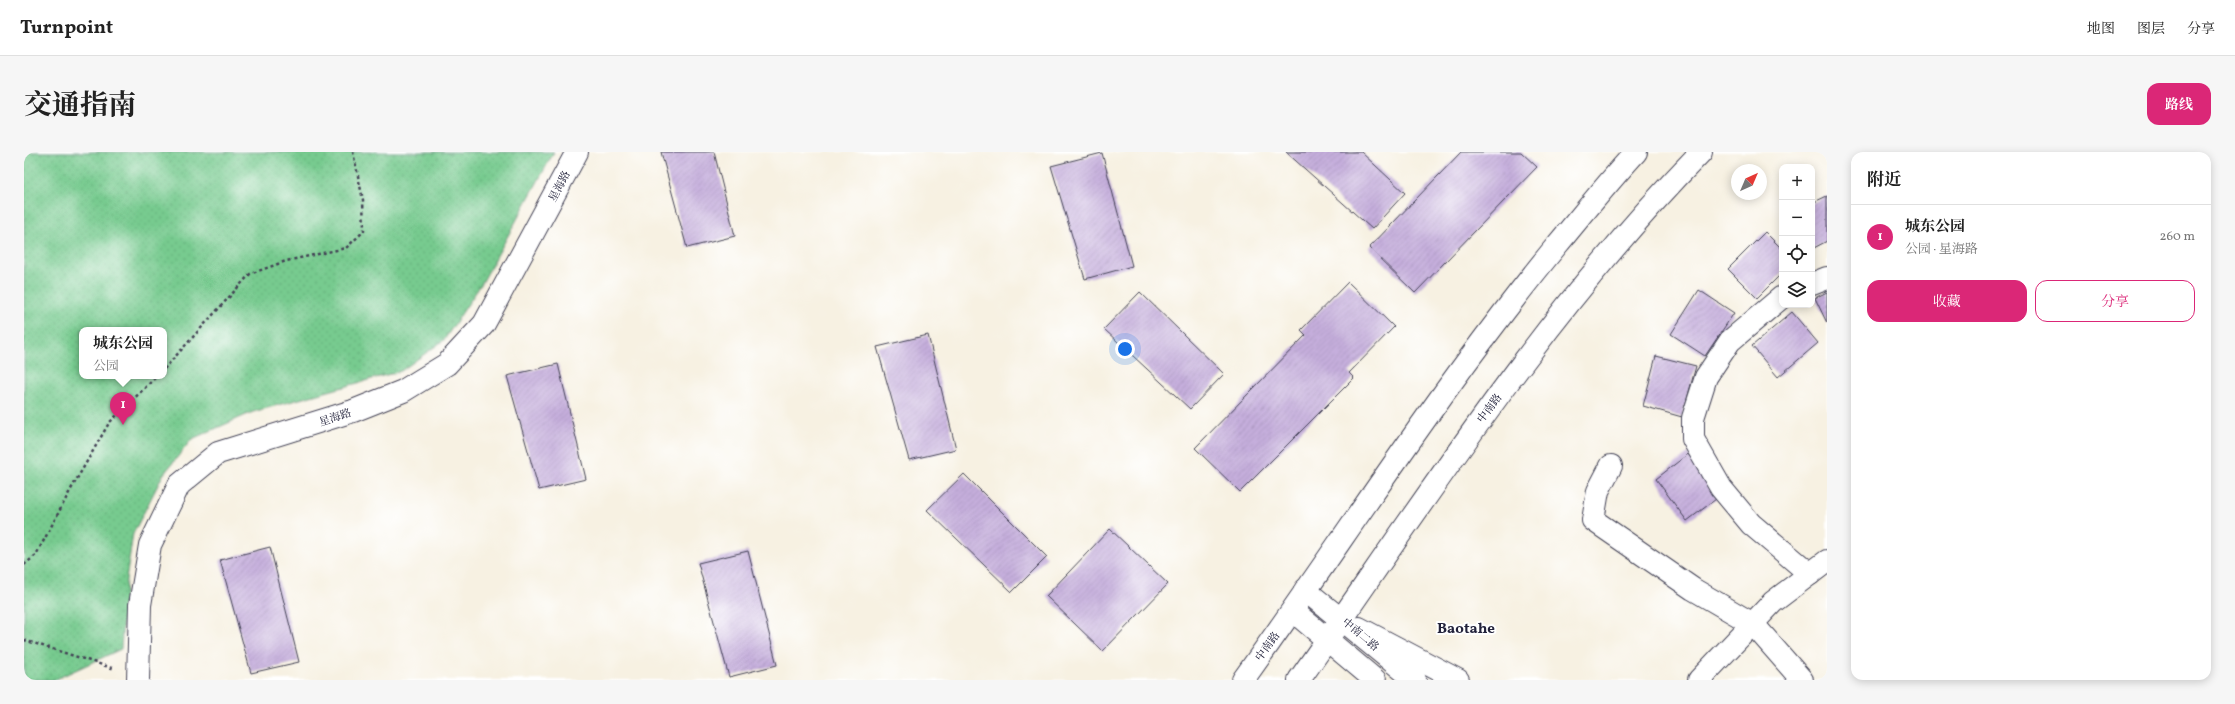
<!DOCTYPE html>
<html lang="zh">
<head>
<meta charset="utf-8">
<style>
  body { margin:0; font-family:Vollkorn,"Noto Serif SC",serif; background:#f6f6f6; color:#222 }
  .controls { position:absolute; right:12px; top:12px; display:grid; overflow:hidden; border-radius:8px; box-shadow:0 2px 10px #0003 }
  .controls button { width:36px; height:36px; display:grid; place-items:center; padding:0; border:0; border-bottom:1px solid #e0e0e0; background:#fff; color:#222; font:20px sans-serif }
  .compass { position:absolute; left:1707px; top:12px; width:36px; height:36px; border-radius:50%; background:#fff; box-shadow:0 2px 10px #0003; rotate:44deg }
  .you { position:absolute; left:1101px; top:197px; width:14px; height:14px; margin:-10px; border:3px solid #fff; border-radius:50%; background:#1a73e8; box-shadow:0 0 0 6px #1a73e833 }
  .badge { display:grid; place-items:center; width:26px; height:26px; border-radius:50%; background:#db2777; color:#fff; font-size:13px; font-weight:700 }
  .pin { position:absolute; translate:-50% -33px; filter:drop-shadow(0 1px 2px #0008) }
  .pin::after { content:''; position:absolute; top:21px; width:14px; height:12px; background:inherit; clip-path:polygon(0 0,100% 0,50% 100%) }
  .popup { position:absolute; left:55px; top:175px; width:88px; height:52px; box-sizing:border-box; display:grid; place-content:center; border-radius:8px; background:#fff; filter:drop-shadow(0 1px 3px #0005); font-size:13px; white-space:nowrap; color:#767676 }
  .popup b { font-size:15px; color:#222 }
  .popup::after { content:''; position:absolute; left:50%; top:100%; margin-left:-8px; border:8px solid transparent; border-top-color:#fff }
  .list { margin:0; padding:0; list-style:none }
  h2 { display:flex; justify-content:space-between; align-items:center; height:52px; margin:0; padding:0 16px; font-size:17px }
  h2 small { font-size:13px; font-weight:400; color:#767676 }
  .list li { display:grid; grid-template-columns:26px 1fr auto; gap:12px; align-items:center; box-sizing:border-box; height:64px; padding:0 16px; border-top:1px solid #e0e0e0 }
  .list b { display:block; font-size:15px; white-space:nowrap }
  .list p { margin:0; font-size:13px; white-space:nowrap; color:#767676 }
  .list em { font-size:13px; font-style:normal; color:#767676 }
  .actions { display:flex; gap:8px; padding:12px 16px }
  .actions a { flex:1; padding:9px 0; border:1px solid #db2777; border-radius:12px; text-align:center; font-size:14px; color:#db2777 }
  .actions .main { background:#db2777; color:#fff }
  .icon { flex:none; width:22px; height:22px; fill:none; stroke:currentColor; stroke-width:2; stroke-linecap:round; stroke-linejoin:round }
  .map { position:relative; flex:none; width:1803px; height:528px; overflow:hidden; border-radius:12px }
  header { display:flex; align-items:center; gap:24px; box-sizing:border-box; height:56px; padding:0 20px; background:#fff; border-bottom:1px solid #e0e0e0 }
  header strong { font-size:19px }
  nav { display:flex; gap:22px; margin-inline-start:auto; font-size:14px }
  .intro { display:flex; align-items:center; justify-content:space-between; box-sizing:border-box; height:96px; padding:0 24px }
  h1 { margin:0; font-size:28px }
  .button { padding:10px 18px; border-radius:12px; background:#db2777; color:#fff; font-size:14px; font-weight:700 }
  main { display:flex; gap:24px; padding:0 24px }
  aside { flex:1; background:#fff; border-radius:12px; box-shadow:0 2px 10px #0003 }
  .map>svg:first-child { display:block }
</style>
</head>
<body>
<header>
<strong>Turnpoint</strong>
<nav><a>地图</a><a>图层</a><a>分享</a></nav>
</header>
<div class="intro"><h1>交通指南</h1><a class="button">路线</a></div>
<main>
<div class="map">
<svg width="1803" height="528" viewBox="0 0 1803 528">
  <defs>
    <pattern id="park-dots" width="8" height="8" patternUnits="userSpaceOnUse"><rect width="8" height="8" fill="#77cb8f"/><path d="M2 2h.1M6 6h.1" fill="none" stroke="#67ae7c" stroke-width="1.8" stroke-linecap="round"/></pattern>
    <pattern id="building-hatch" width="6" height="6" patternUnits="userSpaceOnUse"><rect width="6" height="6" fill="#c5aedc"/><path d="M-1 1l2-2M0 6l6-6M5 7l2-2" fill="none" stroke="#a995be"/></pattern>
  </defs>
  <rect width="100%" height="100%" fill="#fff"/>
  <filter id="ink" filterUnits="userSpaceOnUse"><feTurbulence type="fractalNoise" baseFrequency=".025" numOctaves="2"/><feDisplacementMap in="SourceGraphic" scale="8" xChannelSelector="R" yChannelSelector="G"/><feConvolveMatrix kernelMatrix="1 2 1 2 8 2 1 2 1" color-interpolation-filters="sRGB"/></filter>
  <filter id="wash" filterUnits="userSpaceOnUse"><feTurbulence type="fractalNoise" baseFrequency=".012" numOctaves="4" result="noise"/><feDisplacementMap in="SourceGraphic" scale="16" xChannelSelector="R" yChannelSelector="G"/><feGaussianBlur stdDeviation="0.9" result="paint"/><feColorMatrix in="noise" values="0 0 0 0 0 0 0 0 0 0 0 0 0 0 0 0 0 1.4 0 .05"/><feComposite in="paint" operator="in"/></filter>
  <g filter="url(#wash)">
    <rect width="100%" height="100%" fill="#f7f1e2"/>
    <path fill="url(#park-dots)" stroke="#4c7665" fill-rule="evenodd" d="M 0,0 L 530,0 L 458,131 L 420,188 L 377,219 L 229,260 L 168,287 L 139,323 L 109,382 L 102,428 L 97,497 L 30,528 L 0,528 ZM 58,178 L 140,178 L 140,224 L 58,224 Z"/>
    <g id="blocks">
      <g fill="url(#building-hatch)">
        <polygon points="637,0 690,0 711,84 663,96"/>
        <polygon points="1262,0 1337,0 1381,41 1348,77"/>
        <polygon points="1437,0 1497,0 1513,15 1391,141 1345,96"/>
        <polygon points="1078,1 1108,114 1061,127 1027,14"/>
        <polygon points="1803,44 1803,89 1788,97 1788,51"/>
        <polygon points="1741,80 1758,97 1758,121 1733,146 1704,117"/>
        <polygon points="1324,130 1370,175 1325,221 1330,226 1216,340 1171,296 1282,183 1277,178"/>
        <polygon points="1675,138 1710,161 1681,204 1647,182"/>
        <polygon points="1116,140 1200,222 1166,257 1080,177"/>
        <polygon points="1803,140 1803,171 1791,146"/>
        <polygon points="1768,160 1794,191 1754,225 1728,194"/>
        <polygon points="904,183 932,297 885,308 853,195"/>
        <polygon points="1632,204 1672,214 1658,265 1619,254"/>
        <polygon points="534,212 562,327 515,338 483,224"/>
        <polygon points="1664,302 1696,344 1663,369 1632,327"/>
        <polygon points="940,322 1023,405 988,440 903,358"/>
        <polygon points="1086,377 1144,432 1079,499 1022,444"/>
        <polygon points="246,395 275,510 227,521 196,408"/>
        <polygon points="724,399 753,513 705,525 674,411"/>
      </g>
    </g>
  </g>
  <g filter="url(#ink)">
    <use href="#blocks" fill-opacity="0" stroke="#424154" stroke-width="1"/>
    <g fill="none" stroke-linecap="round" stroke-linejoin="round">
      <g stroke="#424154" stroke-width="24">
        <g id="minor">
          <polyline points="1788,132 1803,126"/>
          <polyline points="1758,145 1706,189 1682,225 1669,266 1669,287 1697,336 1727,372 1786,422"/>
          <polyline points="1587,314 1574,339 1569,368 1669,437 1729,472 1778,528"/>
          <polyline points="1335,476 1434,528"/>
          <polyline points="114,528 116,453 126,393 155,333 194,301 329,259 379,239 423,212 460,172 553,0"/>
          <polyline points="1675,528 1749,450 1803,409"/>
        </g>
      </g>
      <g stroke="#424154" stroke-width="24">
        <g id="major">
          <polyline points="1281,438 1391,528"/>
          <polyline points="1269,459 1351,528"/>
          <path d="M 1219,528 C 1323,383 1419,232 1533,93 C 1559,62 1584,30 1612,0"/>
          <path d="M 1275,528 C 1402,347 1522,159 1677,0"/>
        </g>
      </g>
      <g stroke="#424154" stroke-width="2.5" stroke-dasharray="3 3" stroke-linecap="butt">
        <polyline points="0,5 4,0"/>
        <polyline points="140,217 226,122 262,109 322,96 340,79 339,48 329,0"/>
        <polyline points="0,413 12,403 46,339 85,271 133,224"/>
        <polyline points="0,488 91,517"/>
      </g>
      <use href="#minor" stroke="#fff" stroke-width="22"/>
      <use href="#major" stroke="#fff" stroke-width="22"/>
    </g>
  </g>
  <g text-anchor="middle" stroke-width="4" stroke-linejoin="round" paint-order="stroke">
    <g font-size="11" fill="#22223b" stroke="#fff">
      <text transform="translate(535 34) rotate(-62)" y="4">星海路</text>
      <text transform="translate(1465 256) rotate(-53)" y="4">中南路</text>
      <text transform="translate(311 265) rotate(-18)" y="4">星海路</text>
      <text transform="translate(1337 482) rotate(40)" y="4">中南二路</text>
      <text transform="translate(1243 494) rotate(-54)" y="4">中南路</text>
    </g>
    <g font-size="15" font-weight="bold" fill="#22223b" stroke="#fff">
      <text x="1442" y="481">Baotahe</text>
    </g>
  </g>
</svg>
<div class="controls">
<button>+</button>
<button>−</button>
<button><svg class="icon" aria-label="locate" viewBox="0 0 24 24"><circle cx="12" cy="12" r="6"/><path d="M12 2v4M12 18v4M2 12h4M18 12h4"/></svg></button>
<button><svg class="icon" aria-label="layers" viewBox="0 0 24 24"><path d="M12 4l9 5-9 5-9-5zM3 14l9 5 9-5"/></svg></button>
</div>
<svg class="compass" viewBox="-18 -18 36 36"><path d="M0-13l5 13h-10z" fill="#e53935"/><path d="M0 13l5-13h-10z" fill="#767676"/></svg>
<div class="you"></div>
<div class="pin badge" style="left:99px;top:273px">1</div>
<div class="popup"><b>城东公园</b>公园</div>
</div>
<aside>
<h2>附近<small></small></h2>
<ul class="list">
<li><span class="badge">1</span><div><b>城东公园</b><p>公园 · 星海路</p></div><em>260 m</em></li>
</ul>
<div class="actions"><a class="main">收藏</a><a>分享</a></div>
</aside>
</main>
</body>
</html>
